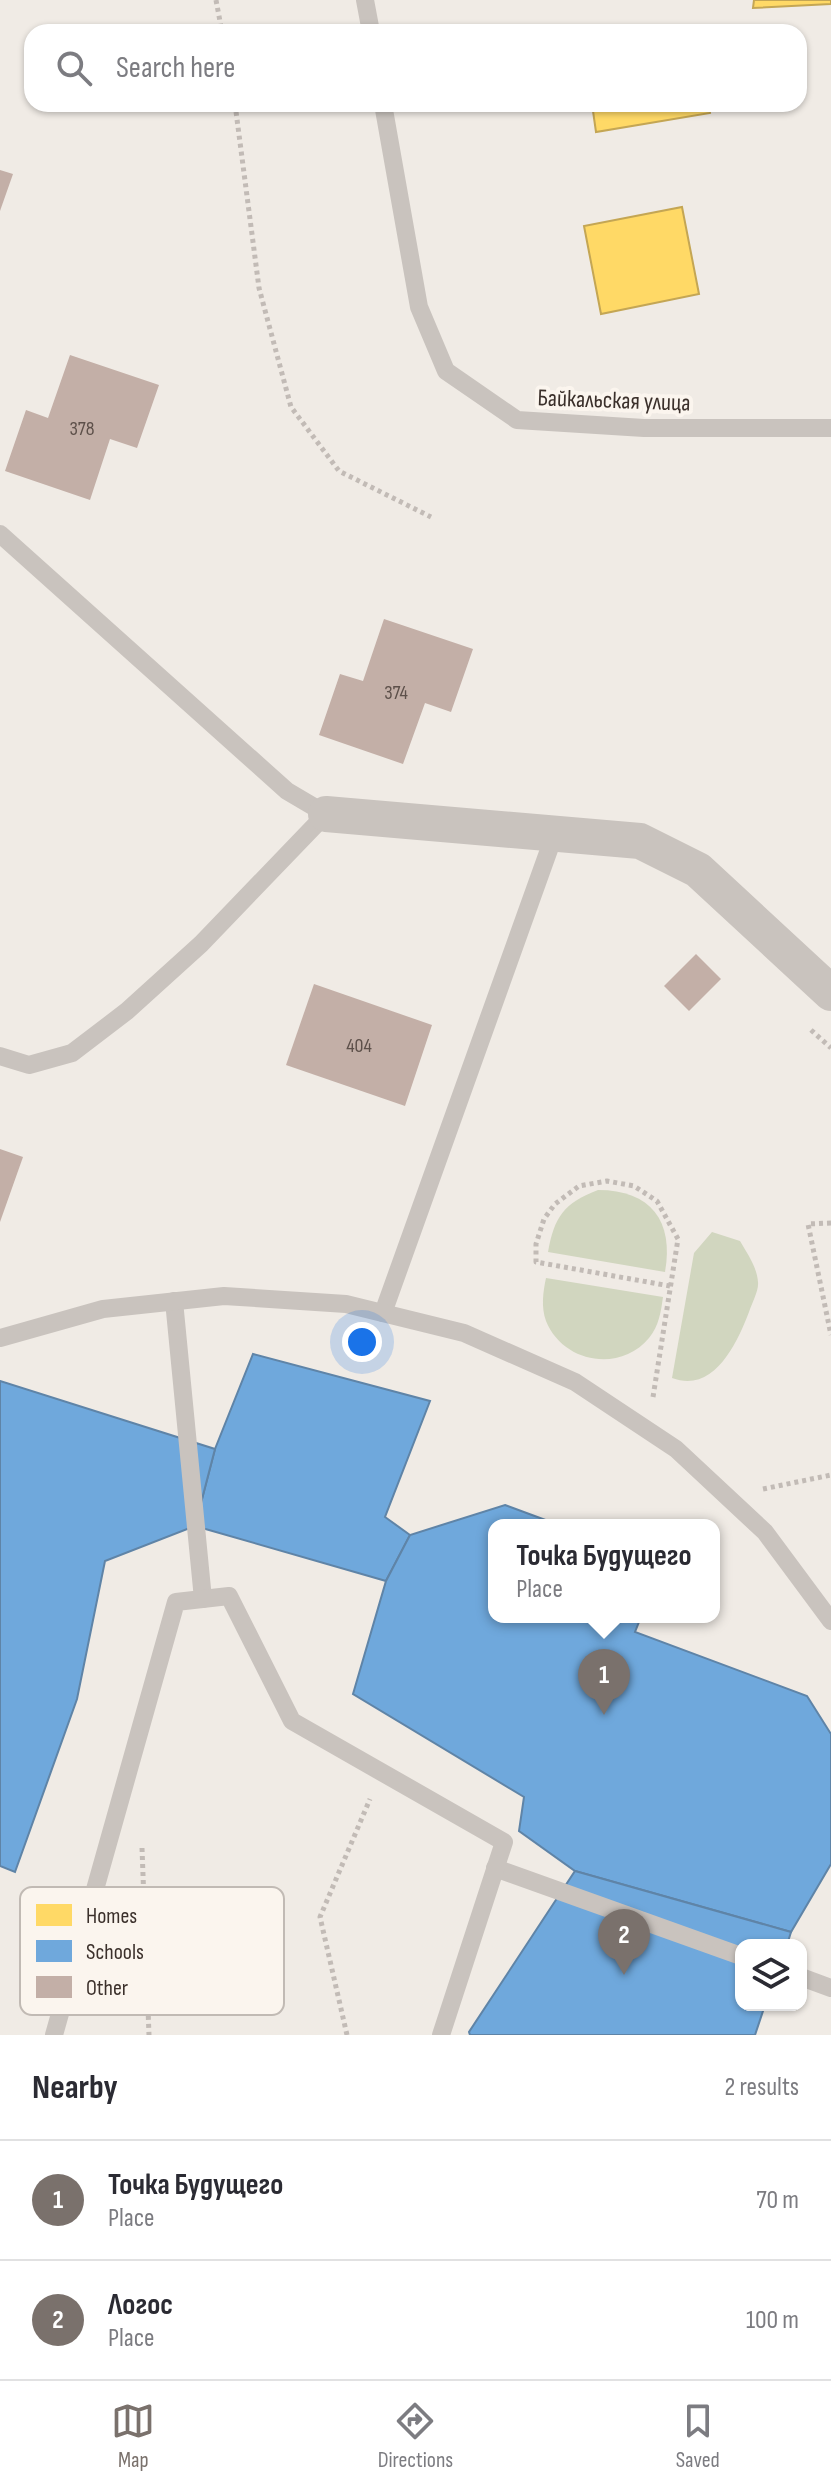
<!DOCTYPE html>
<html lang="en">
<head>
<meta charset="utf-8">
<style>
  body { margin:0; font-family:"Sofia Sans Condensed",sans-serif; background:#f7f7f7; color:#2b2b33 }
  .controls { position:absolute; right:24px; bottom:24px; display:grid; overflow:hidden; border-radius:16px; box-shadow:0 2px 6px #0004 }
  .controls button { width:72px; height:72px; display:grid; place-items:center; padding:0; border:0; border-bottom:2px solid #e1e1e2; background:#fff; color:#2b2b33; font:40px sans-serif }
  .you { position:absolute; left:362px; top:1342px; width:28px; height:28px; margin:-20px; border:6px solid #fff; border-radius:50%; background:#1a73e8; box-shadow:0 0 0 12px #1a73e833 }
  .badge { display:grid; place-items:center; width:52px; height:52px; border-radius:50%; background:#7a716c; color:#fff; font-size:26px; font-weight:700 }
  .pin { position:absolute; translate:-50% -66px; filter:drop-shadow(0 2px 4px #0008) }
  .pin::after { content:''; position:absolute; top:42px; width:28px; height:24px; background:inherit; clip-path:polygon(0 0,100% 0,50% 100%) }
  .popup { position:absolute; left:488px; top:1519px; width:232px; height:104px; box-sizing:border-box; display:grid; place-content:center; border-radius:16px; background:#fff; filter:drop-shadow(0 2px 6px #0005); font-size:26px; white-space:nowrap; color:#7c7c81 }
  .popup b { font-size:30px; color:#2b2b33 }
  .popup::after { content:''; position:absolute; left:50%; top:100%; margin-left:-16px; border:16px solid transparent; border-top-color:#fff }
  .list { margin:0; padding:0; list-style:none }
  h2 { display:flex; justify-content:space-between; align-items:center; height:104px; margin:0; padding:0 32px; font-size:34px }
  h2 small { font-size:26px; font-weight:400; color:#7c7c81 }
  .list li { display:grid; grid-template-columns:52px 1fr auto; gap:24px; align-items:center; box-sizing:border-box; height:120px; padding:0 32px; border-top:2px solid #e1e1e2 }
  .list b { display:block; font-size:30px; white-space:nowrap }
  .list p { margin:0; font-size:26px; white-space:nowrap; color:#7c7c81 }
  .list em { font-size:26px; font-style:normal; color:#7c7c81 }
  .icon { flex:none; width:44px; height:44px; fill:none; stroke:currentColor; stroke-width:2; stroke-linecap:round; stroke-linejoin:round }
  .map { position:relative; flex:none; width:831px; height:2035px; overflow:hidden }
  .search { position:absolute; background:#fff; box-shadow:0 2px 6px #0004; left:24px; right:24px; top:24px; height:88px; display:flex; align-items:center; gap:20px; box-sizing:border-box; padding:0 28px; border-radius:24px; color:#7c7c81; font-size:30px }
  .sheet { height:344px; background:#fff }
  nav { display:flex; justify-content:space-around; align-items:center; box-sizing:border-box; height:112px; border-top:2px solid #e1e1e2; background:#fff; font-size:22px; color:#7c7c81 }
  nav a { display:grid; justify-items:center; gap:4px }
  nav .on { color:#7a716c }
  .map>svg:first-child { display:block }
</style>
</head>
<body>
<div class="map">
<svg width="831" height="2035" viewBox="0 0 831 2035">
  <rect width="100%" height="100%" fill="#f0ebe5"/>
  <g fill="#d1d6bf">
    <path d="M 598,1190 C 651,1190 674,1221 665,1272 L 548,1252 C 554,1217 564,1203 598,1190 Z"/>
    <path d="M 712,1232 L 740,1241 C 747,1253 757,1267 758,1282 C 759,1290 752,1303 749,1312 C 737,1343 714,1394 672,1378 L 694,1253 Z"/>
    <path d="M 546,1278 L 663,1297 C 661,1311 659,1326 649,1338 C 620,1373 563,1363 546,1321 C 541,1307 543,1292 546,1278 Z"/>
  </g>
  <g fill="#ffd966" stroke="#c4a654" stroke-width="2">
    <polygon points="754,0 831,0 831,4 753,8"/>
    <polygon points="592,104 709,104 710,113 596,132"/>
    <polygon points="682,207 699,294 601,314 584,226"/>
  </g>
  <g fill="#6fa8dc" stroke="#5f84a7" stroke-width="2">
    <polygon points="253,1354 430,1401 385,1517 410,1535 386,1581 195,1526 215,1449"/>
    <polygon points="0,1381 215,1449 195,1526 105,1561 77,1699 15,1872 0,1866"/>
    <polygon points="505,1505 559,1525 494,1525 494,1617 641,1617 635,1632 807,1696 831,1734 831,1864 791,1932 575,1871 519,1831 524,1797 353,1694 386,1581 410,1535"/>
    <polygon points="575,1871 791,1932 787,1945 741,1945 741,2005 765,2005 755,2035 470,2035 469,2032"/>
  </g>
  <g fill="#c3afa7">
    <polygon points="0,170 13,174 0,211"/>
    <polygon points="70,355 159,385 137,448 110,439 90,500 5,471 26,410 48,418"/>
    <polygon points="384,619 473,649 451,712 425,703 403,764 319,735 340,674 363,681"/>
    <polygon points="696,954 721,979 689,1011 664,986"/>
    <polygon points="314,984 432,1025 405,1106 286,1065"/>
    <polygon points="0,1149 23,1157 0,1222"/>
  </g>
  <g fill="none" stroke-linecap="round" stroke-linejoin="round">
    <g stroke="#c2bbb6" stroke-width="5" stroke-dasharray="4 4" stroke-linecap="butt">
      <polyline points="216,0 222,32"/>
      <polyline points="235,104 259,288 291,407 339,471 431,517"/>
      <polyline points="811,1030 831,1048"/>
      <polyline points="831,1223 808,1224 831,1335"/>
      <polyline points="653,1397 678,1239 657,1201 634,1186 607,1181 579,1186 555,1204 544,1219 536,1244 536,1262 670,1286"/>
      <polyline points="763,1489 831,1475"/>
      <polyline points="142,1848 149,2035"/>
      <polyline points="347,2035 320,1917 370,1799"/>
    </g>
    <g stroke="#c9c3be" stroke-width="18">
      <polyline points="365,0 371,32"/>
      <polyline points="383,104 419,307 446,371 517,420 644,428 831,428"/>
      <polyline points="0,534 287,791 326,814 201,944 127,1011 72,1053 29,1065 0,1056"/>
      <polyline points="174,1301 203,1599"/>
      <polyline points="383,1313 555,833"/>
      <polyline points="0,1338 103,1309 224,1296 346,1304 464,1333 575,1382 676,1449 765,1532 831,1621"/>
      <polyline points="495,1868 741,1956"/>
      <polyline points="801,1977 831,1988"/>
      <polyline points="54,2035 176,1602 229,1596 292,1721 504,1842 441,2035"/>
    </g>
    <polyline stroke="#c9c3be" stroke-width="36" points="326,814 640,841 698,870 831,993"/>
  </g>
  <g text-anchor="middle" stroke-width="8" stroke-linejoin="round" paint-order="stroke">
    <g font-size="20" fill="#5d504a">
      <text x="82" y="435">378</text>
      <text x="396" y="699">374</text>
      <text x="359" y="1052">404</text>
    </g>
    <g font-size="24" fill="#3b302b" stroke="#fbf5ee">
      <text transform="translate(614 400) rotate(2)" y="8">Байкальская улица</text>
    </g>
  </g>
  <rect x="20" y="1887" width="264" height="128" rx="12" fill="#fbf5ee" stroke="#c1bab4" stroke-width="2"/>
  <rect x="36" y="1904" width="36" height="22" fill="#ffd966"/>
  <rect x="36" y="1940" width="36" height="22" fill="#6fa8dc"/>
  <rect x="36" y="1976" width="36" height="22" fill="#c3afa7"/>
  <g font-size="22" fill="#3b302b">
    <text x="86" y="1923">Homes</text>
    <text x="86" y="1959">Schools</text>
    <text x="86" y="1995">Other</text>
  </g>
</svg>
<div class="controls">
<button><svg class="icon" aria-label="layers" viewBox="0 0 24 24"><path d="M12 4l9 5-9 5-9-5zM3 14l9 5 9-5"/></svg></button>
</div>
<div class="you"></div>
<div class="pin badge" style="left:604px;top:1715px">1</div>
<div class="popup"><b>Точка Будущего</b>Place</div>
<div class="pin badge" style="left:624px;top:1975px">2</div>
<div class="search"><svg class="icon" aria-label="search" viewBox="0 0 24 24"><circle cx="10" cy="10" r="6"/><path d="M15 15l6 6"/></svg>Search here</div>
</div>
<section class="sheet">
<h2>Nearby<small>2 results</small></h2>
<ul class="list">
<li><span class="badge">1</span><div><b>Точка Будущего</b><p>Place</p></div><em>70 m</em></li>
<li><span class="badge">2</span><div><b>Логос</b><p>Place</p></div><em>100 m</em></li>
</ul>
</section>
<nav>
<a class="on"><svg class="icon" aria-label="map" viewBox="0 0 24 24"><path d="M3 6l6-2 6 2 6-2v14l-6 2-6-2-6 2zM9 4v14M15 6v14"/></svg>Map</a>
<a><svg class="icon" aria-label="directions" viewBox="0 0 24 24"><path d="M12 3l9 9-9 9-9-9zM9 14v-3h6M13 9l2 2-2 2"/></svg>Directions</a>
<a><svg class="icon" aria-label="saved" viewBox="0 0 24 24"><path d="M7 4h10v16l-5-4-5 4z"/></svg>Saved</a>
</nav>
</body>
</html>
